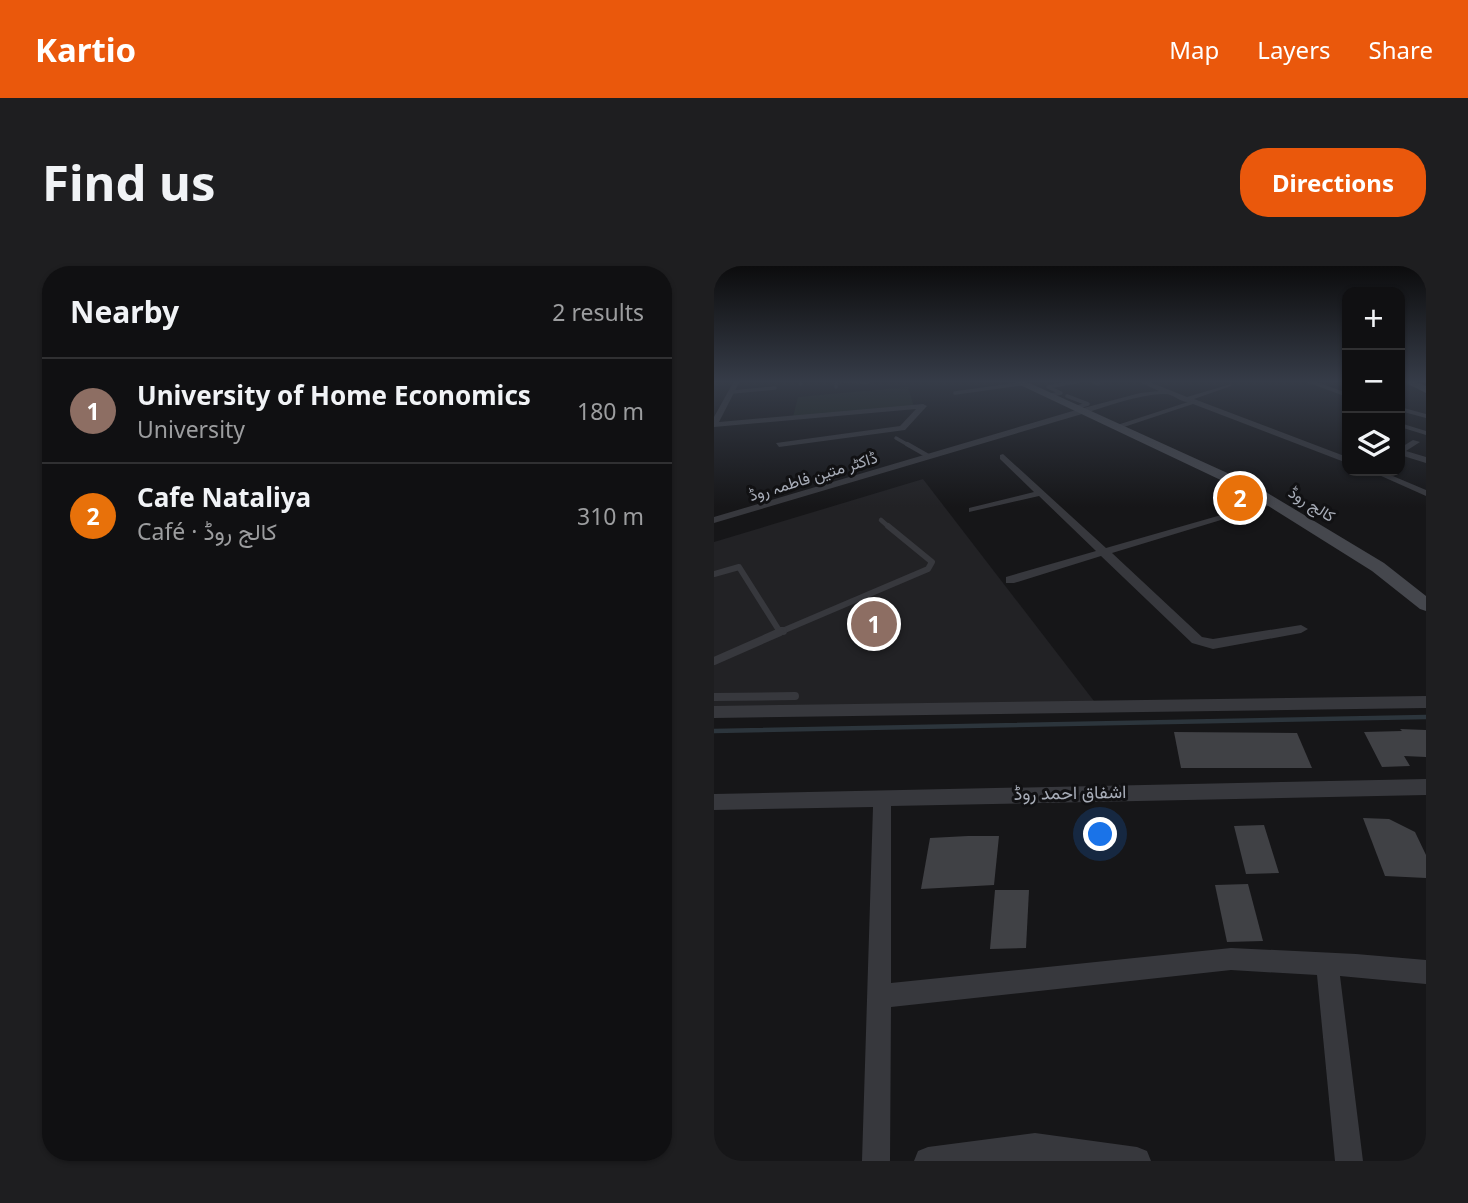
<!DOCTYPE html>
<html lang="en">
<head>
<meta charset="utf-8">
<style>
  body { margin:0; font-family:"Noto Sans",Vazirmatn,sans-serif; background:#1e1e20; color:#f1f3f6 }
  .controls { position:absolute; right:21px; top:21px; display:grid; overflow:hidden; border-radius:14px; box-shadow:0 2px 5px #0004 }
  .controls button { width:63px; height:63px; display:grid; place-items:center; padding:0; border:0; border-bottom:2px solid #303032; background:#101012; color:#f1f3f6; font:35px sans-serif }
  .you { position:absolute; left:387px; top:569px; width:24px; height:24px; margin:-18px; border:5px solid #fff; border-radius:50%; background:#1a73e8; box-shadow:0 0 0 10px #1a73e833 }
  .badge { display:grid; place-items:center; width:46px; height:46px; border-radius:50%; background:#ea580c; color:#fff; font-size:23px; font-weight:700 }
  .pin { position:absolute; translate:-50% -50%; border:4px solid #fff; box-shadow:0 2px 7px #0006 }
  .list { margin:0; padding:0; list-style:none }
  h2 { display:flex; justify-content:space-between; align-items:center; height:91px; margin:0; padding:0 28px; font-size:30px }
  h2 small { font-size:23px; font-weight:400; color:#9c9d9f }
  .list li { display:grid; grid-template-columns:46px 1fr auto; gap:21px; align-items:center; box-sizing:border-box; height:105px; padding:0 28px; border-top:2px solid #303032 }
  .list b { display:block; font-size:26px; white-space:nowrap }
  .list p { margin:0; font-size:23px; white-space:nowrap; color:#9c9d9f }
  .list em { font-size:23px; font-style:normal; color:#9c9d9f }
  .icon { flex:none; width:38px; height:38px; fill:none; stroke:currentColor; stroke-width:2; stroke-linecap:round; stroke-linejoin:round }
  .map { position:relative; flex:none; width:712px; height:895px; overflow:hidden; border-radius:28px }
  header { display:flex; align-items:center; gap:42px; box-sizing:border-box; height:98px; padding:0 35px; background:#ea580c; color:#fff }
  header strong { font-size:33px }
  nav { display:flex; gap:38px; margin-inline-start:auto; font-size:24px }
  .intro { display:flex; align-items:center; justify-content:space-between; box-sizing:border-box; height:168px; padding:0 42px }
  h1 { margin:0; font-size:49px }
  .button { padding:18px 32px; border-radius:28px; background:#ea580c; color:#fff; font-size:24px; font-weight:700 }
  main { display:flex; gap:42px; padding:0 42px }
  aside { flex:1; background:#101012; border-radius:28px; box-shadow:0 2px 5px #0004 }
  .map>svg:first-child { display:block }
</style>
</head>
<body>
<header>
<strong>Kartio</strong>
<nav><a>Map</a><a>Layers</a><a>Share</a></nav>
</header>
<div class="intro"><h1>Find us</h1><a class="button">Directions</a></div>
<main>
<aside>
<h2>Nearby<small>2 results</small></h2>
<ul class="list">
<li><span class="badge" style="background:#8d6e63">1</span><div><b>University of Home Economics</b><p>University</p></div><em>180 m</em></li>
<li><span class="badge" style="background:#e8710a">2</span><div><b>Cafe Nataliya</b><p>Café · کالج روڈ</p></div><em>310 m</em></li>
</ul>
</aside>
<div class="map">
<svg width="712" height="895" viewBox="0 0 712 895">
  <rect width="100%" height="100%" fill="#161618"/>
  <polygon fill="#222225" points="209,213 383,439 0,446 0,276"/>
  <polygon fill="#1e261f" points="194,121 200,141 79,151 84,131"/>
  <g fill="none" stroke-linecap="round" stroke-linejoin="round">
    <polyline stroke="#2c353c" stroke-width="4.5" points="0,465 712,451"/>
  </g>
  <g fill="#404145">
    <polygon points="686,463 712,464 712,491 690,490 696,500 668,501 650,466 688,465"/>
    <polygon points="460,466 583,467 598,502 467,502"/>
    <polygon points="649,552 675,553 701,566 712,589 712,612 671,610"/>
    <polygon points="550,559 565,607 532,608 520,560"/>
    <polygon points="254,570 285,570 280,619 207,623 216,572"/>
    <polygon points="534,618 549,675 513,676 501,619"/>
    <polygon points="281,624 315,624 312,682 276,683"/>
  </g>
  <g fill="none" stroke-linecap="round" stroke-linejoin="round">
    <g stroke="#37383d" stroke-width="3.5">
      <polyline points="87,115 87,118"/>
      <polyline points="122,115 122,121"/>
      <polyline points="128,115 154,116"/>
      <polyline points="378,115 384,118"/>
      <polyline points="18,126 61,122"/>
      <polyline points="241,127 306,118"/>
      <polyline points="338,129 347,127 334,121 366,115"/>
      <polyline points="353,130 374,138 364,141"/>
      <polyline points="182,172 196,180"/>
    </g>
    <g stroke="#37383d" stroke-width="4.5">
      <polyline points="193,178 214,190"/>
      <polyline points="167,254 176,262"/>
    </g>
    <polyline stroke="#37383d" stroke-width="6" points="0,308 25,301 66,366 214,303 218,296 174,260"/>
    <g stroke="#37383d" stroke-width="8">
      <polyline points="65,365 69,365"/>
      <polyline points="0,395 66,366"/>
      <polyline points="0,431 81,430"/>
    </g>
    <g fill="#37383d" fill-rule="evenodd">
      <polygon points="20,115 26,115 5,156 209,138 213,140 191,164 65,181 62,177 186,160 202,143 0,161 0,151"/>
      <path d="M 423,115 L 433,115 L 473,131 L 517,118 L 517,120 L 480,133 L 633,191 L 633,197 L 479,138 L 404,163 L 397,161 L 474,136 C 465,136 459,127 449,128 C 422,129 394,140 368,148 L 0,257 L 0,251 L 362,144 L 426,127 L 445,125 Z"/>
      <polygon points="590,115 600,115 633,127 633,131"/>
      <polygon points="686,141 712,148 712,152 686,145"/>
      <polygon points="686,157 712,165 712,169 686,161"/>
      <polygon points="699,174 706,176 692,185 712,191 712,197 686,189 686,182"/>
      <polygon points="289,188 392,282 563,233 563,237 398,287 488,371 499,373 587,359 594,363 587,367 499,383 478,377 387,290 300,317 292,317 292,311 382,285 325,230 255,246 255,242 320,226 286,193 286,189"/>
      <polygon points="656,205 667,205 712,224 712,230"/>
      <polygon points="712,430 712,442 0,452 0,440"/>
      <polygon points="712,513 712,529 177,540 177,717 517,682 642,688 712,694 712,718 626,710 649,895 621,895 603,709 517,704 177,741 176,895 148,895 159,541 0,544 0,528"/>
      <polygon points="321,867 423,881 433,885 437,895 200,895 204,885 214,881"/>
    </g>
    <g fill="#45474d" fill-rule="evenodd">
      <polygon points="298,115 311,115 542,220 670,297 712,330 712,345 706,343 658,305 532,226"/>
      <polygon points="688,115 701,115 712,120 712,127"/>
    </g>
  </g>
  <linearGradient id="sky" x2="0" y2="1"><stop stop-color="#0c0c0d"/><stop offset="0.48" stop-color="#363c48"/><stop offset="1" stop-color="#363c48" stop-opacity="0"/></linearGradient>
  <rect width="712" height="241" fill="url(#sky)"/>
  <g text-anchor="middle" stroke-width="6" stroke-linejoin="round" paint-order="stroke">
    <g font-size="16" fill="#a8adb8" stroke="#111113">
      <text transform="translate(99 210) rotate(-17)" y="6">ڈاکٹر متین فاطمہ روڈ</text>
      <text transform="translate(598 238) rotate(32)" y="6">کالج روڈ</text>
    </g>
    <g font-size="18" fill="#a8adb8" stroke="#111113">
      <text transform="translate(356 527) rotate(-1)" y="6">اشفاق احمد روڈ</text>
    </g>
  </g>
</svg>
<div class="controls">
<button>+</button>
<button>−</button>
<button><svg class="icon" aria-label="layers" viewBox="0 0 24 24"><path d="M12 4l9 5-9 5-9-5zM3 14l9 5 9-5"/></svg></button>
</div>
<div class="you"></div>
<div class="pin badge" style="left:160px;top:358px;background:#8d6e63">1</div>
<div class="pin badge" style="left:526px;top:232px;background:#e8710a">2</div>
</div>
</main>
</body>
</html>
